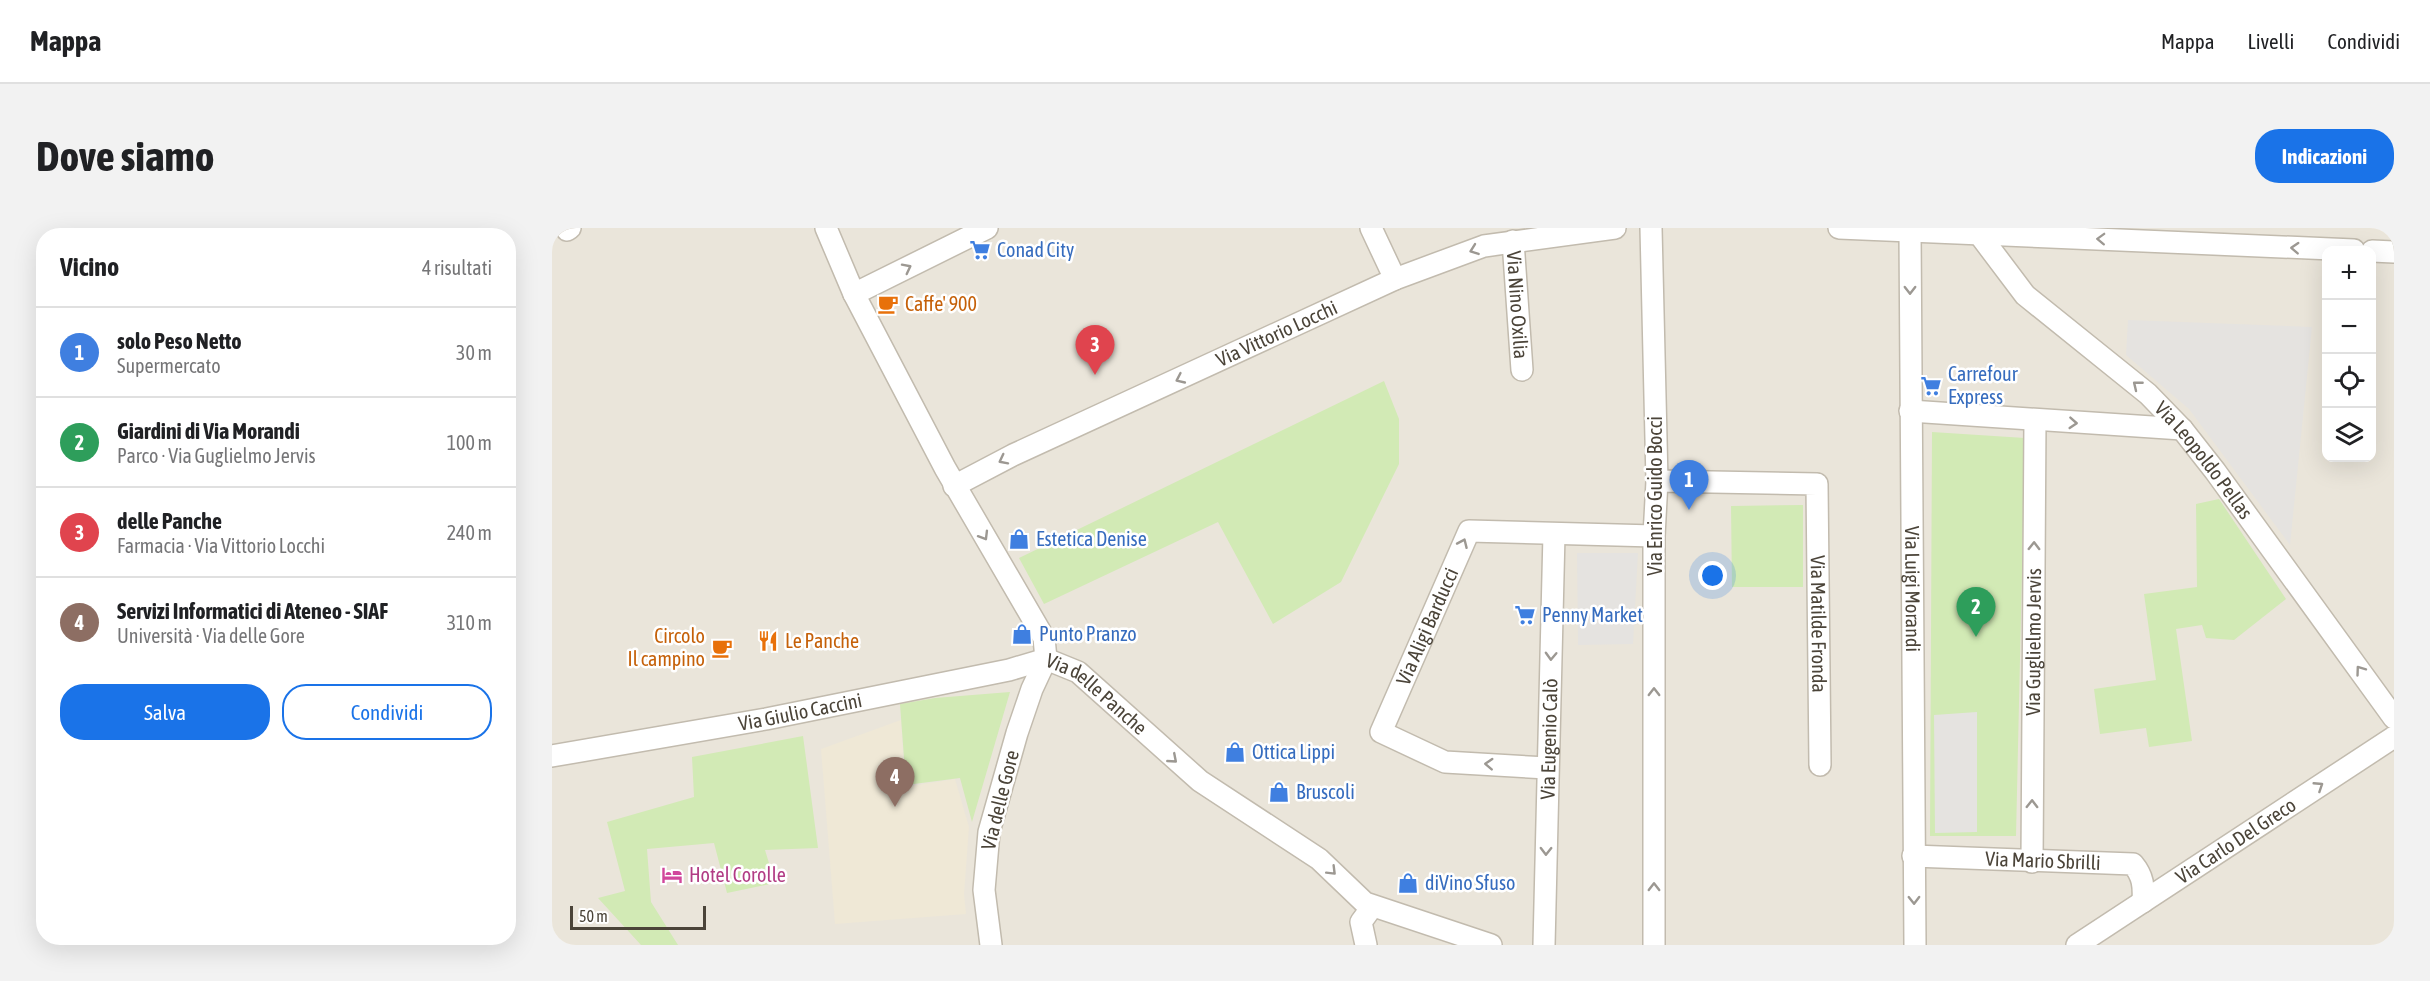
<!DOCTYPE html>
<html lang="it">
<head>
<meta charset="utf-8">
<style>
  body { margin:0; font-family:"Asap Condensed",sans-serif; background:#f2f2f2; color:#202124 }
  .controls { position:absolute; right:18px; top:18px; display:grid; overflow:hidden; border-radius:12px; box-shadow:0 6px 24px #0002 }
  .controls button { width:54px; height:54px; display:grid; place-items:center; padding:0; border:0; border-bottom:2px solid #e0e0e0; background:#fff; color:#202124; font:30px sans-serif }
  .scale { position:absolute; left:18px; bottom:15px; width:136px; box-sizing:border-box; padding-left:6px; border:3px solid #4b4439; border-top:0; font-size:16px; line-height:21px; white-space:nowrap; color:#4b4439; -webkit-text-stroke:4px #fff; paint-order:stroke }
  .you { position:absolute; left:1161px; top:348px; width:21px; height:21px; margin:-15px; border:4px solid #fff; border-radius:50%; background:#1a73e8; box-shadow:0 0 0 9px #1a73e833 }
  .badge { display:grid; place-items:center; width:39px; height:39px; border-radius:50%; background:#1a73e8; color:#fff; font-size:20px; font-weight:700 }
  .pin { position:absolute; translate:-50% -50px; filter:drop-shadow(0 2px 3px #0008) }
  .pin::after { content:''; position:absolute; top:32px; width:21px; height:18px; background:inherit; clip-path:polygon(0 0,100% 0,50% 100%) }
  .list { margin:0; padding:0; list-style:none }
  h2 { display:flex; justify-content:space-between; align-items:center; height:78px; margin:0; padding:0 24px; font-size:26px }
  h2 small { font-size:20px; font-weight:400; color:#757577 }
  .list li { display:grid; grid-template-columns:39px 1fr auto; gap:18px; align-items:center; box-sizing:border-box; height:90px; padding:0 24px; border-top:2px solid #e0e0e0 }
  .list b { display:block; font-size:22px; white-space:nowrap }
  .list p { margin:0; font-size:20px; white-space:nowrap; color:#757577 }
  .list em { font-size:20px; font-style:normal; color:#757577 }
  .actions { display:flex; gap:12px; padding:18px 24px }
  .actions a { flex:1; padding:14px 0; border:2px solid #1a73e8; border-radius:24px; text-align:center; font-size:21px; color:#1a73e8 }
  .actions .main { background:#1a73e8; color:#fff }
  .icon { flex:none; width:33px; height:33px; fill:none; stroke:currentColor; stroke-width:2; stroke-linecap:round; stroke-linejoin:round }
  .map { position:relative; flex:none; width:1842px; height:717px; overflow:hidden; border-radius:24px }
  header { display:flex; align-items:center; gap:36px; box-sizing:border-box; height:84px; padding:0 30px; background:#fff; border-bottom:2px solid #e0e0e0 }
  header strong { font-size:28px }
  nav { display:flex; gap:33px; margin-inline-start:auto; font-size:21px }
  .intro { display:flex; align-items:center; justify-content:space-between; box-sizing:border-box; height:144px; padding:0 36px }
  h1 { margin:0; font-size:42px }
  .button { padding:15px 27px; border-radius:24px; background:#1a73e8; color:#fff; font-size:21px; font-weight:700 }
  main { display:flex; gap:36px; padding:0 36px }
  aside { flex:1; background:#fff; border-radius:24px; box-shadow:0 6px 24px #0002 }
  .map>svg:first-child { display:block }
</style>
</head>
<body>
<header>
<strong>Mappa</strong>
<nav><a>Mappa</a><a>Livelli</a><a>Condividi</a></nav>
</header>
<div class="intro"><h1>Dove siamo</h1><a class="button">Indicazioni</a></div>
<main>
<aside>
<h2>Vicino<small>4 risultati</small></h2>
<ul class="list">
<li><span class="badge" style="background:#3f7fe0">1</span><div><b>solo Peso Netto</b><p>Supermercato</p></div><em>30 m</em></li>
<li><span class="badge" style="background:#2e9e5b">2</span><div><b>Giardini di Via Morandi</b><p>Parco · Via Guglielmo Jervis</p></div><em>100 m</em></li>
<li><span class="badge" style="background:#e0444e">3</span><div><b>delle Panche</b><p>Farmacia · Via Vittorio Locchi</p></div><em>240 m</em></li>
<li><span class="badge" style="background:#8d6e63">4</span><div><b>Servizi Informatici di Ateneo - SIAF</b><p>Università · Via delle Gore</p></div><em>310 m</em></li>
</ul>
<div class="actions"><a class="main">Salva</a><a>Condividi</a></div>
</aside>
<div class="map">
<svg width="1842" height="717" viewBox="0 0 1842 717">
  <rect width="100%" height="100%" fill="#f6f3ec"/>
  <path fill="#eae5da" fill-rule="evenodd" d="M 0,0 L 1842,0 L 1842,717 L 11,717 L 0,709 ZM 1774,22 L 1820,22 L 1820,230 L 1774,230 Z"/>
  <polygon fill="#efe8d6" points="349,492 353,559 403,551 417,599 412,666 414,686 283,696 269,521"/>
  <g fill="#d2eab5">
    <polygon points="832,153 847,191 847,236 789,354 721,396 666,294 492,376 467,330"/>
    <polygon points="1380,204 1473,210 1464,608 1378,608"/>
    <polygon points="1667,271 1734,371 1682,412 1654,410 1650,397 1624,401 1640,513 1597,519 1594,500 1548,506 1542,461 1604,452 1592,366 1645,359 1644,276"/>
    <polygon points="1251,277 1251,359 1180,359 1179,278"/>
    <polygon points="458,464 420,594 408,550 354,557 348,476 383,470"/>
    <polygon points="251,508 266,620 213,622 223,655 175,665 162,615 95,621 99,674 126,717 89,717 46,670 73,663 55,594 142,569 140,529"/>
  </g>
  <g fill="#e5e3e0">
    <polygon points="1576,92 1760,99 1738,317 1637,181 1574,127"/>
    <polygon points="1025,325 1086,325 1081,416 1026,417"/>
    <polygon points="1425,484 1425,604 1383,605 1382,487"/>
  </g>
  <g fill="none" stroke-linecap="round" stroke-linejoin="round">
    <g stroke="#c2bbae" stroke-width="24">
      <g id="minor">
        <polyline points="274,0 302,66 393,240 492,410 494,431 480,461 465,505 437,604 432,662 439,717"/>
        <polyline points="819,0 843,51"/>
        <polyline points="1099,0 1105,253 1102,308 1102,717"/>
        <polyline points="1287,0 1802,22"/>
        <polyline points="15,2 18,0"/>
        <path id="s1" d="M 1358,4 L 1363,717"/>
        <path id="s2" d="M 1427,6 L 1473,67 L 1596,166 L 1630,201 L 1663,243 L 1842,490"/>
        <path id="s3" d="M 961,13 L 970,142"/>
        <polyline points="1820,23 1842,24"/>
        <polyline points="302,66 435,0"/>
        <polyline points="1358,183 1630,201"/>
        <path id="s4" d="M 1105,253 L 1265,256 L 1268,537"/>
        <path id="s5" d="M 402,258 L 461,227 L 843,51 L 932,18 L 1063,0"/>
        <path id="s6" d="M 494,431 L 526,444 L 648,553 L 767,631 L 813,675 L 939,717"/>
        <path id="s7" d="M 0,528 L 214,491 L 457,442 L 494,431"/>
        <path id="s8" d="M 995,540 L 893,534 L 829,504 L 917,303 L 1102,308"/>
        <path id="s9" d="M 1361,628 L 1581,636 C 1591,648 1592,658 1591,674"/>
        <path id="s10" d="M 1480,634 L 1483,192"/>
        <polyline points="814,717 809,694 820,679"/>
        <path id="s11" d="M 992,717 L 1002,306"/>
        <path id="s12" d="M 1525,717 L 1842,509"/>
      </g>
    </g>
    <use href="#minor" stroke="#fff" stroke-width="21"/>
  </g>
  <defs><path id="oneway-chevron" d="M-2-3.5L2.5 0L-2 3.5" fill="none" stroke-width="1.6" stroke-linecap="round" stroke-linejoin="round" transform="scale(1.5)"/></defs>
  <g stroke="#9c9892">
    <use href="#oneway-chevron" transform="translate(1549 11) rotate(-178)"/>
    <use href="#oneway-chevron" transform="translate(1743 20) rotate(-177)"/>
    <use href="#oneway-chevron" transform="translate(922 22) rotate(160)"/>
    <use href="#oneway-chevron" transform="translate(355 40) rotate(-27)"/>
    <use href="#oneway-chevron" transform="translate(1358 62) rotate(90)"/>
    <use href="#oneway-chevron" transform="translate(628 151) rotate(155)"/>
    <use href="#oneway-chevron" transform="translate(1585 157) rotate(-141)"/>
    <use href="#oneway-chevron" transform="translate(1521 195) rotate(4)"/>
    <use href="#oneway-chevron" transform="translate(451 232) rotate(153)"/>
    <use href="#oneway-chevron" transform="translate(432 308) rotate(59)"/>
    <use href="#oneway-chevron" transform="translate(911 315) rotate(-66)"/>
    <use href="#oneway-chevron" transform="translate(1482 318) rotate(-89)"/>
    <use href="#oneway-chevron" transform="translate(999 428) rotate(92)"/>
    <use href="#oneway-chevron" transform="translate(1808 442) rotate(-126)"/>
    <use href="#oneway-chevron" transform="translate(1102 464) rotate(-90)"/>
    <use href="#oneway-chevron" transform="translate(621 531) rotate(41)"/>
    <use href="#oneway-chevron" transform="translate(937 536) rotate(-177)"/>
    <use href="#oneway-chevron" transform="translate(1767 558) rotate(-33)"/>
    <use href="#oneway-chevron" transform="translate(1480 576) rotate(-89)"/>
    <use href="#oneway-chevron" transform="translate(994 623) rotate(91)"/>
    <use href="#oneway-chevron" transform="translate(780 643) rotate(45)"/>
    <use href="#oneway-chevron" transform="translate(1102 659) rotate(-90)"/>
    <use href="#oneway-chevron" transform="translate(1362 672) rotate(89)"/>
  </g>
  <defs>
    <g id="supermarket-bare" transform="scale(1.62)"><path d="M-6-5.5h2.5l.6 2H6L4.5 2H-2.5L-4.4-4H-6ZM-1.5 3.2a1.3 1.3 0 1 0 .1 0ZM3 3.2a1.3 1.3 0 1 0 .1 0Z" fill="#3f7fe0" stroke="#fff" stroke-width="2.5" paint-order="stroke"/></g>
    <g id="cafe-bare" transform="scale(1.62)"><path d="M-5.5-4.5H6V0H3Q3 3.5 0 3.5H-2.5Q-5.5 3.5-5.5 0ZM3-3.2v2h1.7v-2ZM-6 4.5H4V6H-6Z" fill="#e8710a" stroke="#fff" stroke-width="2.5" paint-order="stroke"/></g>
    <g id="shop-bare" transform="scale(1.62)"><path d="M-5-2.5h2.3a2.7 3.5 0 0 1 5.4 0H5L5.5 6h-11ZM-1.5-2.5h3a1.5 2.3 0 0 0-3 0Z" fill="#3f7fe0" stroke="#fff" stroke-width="2.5" paint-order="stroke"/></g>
    <g id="restaurant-bare" transform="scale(1.62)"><path d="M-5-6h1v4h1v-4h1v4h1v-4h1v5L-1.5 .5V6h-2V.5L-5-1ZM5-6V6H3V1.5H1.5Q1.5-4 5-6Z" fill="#e8710a" stroke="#fff" stroke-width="2.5" paint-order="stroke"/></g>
    <g id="hotel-bare" transform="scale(1.62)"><path d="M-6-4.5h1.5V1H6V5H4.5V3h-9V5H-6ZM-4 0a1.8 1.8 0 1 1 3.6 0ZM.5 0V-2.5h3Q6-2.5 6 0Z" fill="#d1479c" stroke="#fff" stroke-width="2.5" paint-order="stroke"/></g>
  </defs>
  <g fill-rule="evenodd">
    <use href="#supermarket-bare" x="428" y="22"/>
    <use href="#cafe-bare" x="336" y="76"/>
    <use href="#supermarket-bare" x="1379" y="158"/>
    <use href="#shop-bare" x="467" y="311"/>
    <use href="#supermarket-bare" x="973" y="387"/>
    <use href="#shop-bare" x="470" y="406"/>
    <use href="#restaurant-bare" x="216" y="413"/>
    <use href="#cafe-bare" x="170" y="420"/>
    <use href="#shop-bare" x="683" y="524"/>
    <use href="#shop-bare" x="727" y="564"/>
    <use href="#hotel-bare" x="120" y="647"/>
    <use href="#shop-bare" x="856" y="655"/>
  </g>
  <g text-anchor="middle" stroke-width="5" stroke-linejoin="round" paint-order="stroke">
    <g font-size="20" fill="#366cbe" stroke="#fff" text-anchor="start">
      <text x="445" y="29">Conad City</text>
      <text x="1396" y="153">Carrefour<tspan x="1396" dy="23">Express</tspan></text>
      <text x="484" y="318">Estetica Denise</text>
      <text x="990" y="394">Penny Market</text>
      <text x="487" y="413">Punto Pranzo</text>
      <text x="700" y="531">Ottica Lippi</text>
      <text x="744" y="571">Bruscoli</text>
      <text x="873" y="662">diVino Sfuso</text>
    </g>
    <g font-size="20" fill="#c56008" stroke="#fff" text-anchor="start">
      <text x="353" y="83">Caffe' 900</text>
      <text x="153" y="415" text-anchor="end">Circolo<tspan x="153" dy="23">Il campino</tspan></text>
      <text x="233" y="420">Le Panche</text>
    </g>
    <g font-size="20" fill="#4b4439" stroke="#fff">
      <text dy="7" stroke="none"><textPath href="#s3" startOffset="64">Via Nino Oxilia</textPath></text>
      <text dy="7" stroke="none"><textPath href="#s5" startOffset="357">Via Vittorio Locchi</textPath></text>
      <text dy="7" stroke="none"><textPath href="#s2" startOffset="321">Via Leopoldo Pellas</textPath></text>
      <text transform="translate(1103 268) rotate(-90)" y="7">Via Enrico Guido Bocci</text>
      <text dy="7" stroke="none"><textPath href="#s1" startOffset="357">Via Luigi Morandi</textPath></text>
      <text dy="7" stroke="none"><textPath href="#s4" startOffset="300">Via Matilde Fronda</textPath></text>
      <text dy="7" stroke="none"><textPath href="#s8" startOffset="288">Via Aligi Barducci</textPath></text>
      <text dy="7" stroke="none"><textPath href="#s10" startOffset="220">Via Guglielmo Jervis</textPath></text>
      <text dy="7" stroke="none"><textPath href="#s6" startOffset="62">Via delle Panche</textPath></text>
      <text dy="7" stroke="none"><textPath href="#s7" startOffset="252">Via Giulio Caccini</textPath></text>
      <text dy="7" stroke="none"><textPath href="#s11" startOffset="206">Via Eugenio Calò</textPath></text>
      <text transform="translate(448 572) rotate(-76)" y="7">Via delle Gore</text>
      <text dy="7" stroke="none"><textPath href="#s12" startOffset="190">Via Carlo Del Greco</textPath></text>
      <text dy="7" stroke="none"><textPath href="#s9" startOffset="130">Via Mario Sbrilli</textPath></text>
    </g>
    <g font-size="20" fill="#b23c85" stroke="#fff" text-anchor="start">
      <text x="137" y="654">Hotel Corolle</text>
    </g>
  </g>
</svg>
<div class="controls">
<button>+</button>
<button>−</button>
<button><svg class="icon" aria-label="locate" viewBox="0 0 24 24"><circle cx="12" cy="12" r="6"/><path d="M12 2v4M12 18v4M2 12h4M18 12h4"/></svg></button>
<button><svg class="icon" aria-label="layers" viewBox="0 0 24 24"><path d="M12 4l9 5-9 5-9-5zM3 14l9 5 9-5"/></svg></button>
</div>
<div class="scale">50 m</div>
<div class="you"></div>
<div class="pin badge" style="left:1137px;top:282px;background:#3f7fe0">1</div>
<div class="pin badge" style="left:1424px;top:409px;background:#2e9e5b">2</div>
<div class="pin badge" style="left:543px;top:147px;background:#e0444e">3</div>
<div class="pin badge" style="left:343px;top:579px;background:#8d6e63">4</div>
</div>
</main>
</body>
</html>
